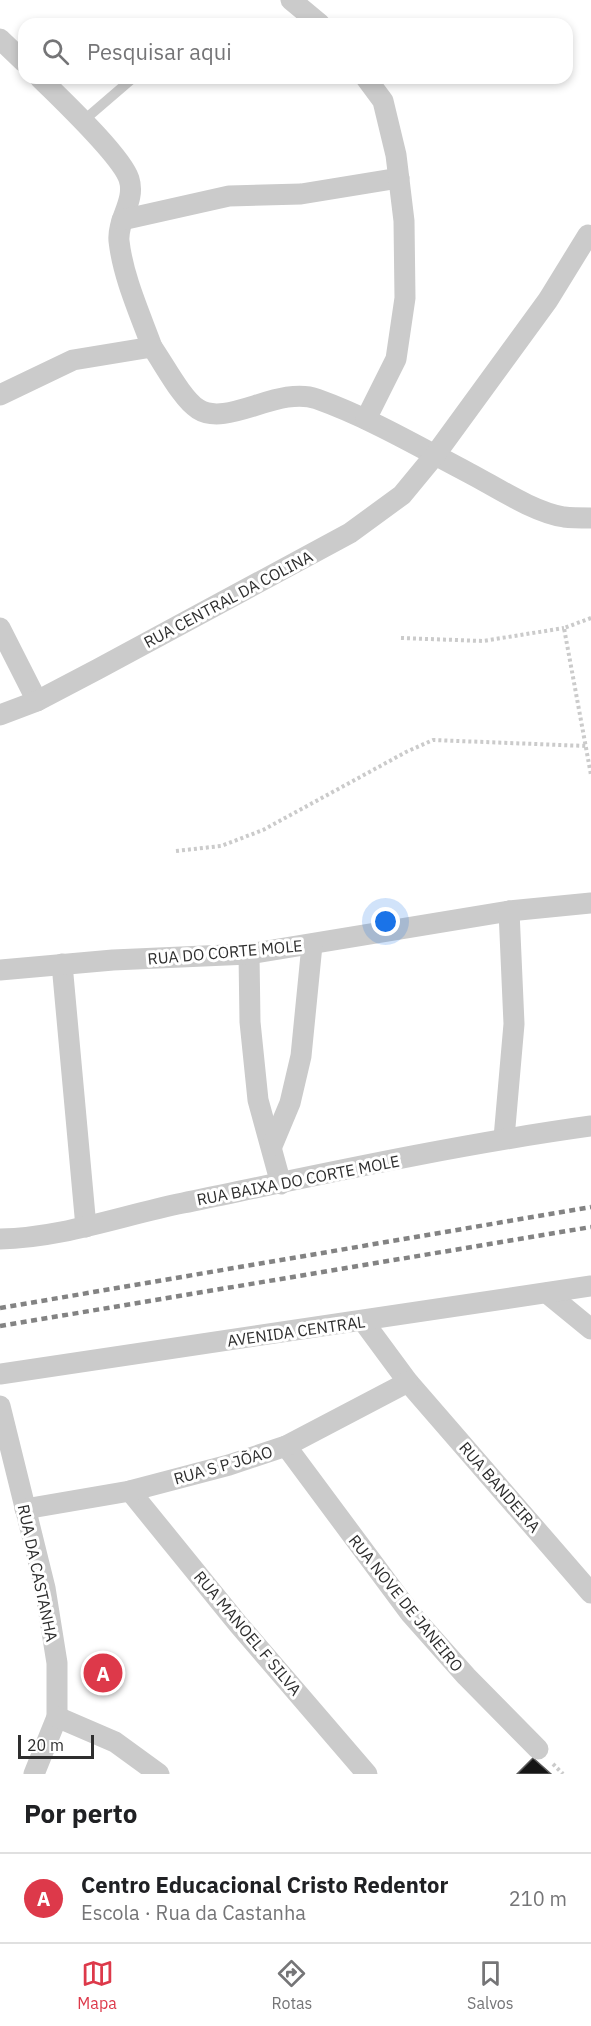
<!DOCTYPE html>
<html lang="pt">
<head>
<meta charset="utf-8">
<style>
  body { margin:0; font-family:"IBM Plex Sans",sans-serif; background:#f6f6f6; color:#202124 }
  .scale { position:absolute; left:18px; bottom:15px; width:76px; box-sizing:border-box; padding-left:6px; border:3px solid #2e2e2e; border-top:0; font-size:16px; line-height:21px; white-space:nowrap; color:#2e2e2e; -webkit-text-stroke:4px #fff; paint-order:stroke }
  .you { position:absolute; left:386px; top:922px; width:21px; height:21px; margin:-15px; border:4px solid #fff; border-radius:50%; background:#1a73e8; box-shadow:0 0 0 9px #1a73e833 }
  .badge { display:grid; place-items:center; width:39px; height:39px; border-radius:50%; background:#dd394a; color:#fff; font-size:20px; font-weight:700 }
  .pin { position:absolute; translate:-50% -50%; border:3px solid #fff; box-shadow:0 2px 6px #0006 }
  .list { margin:0; padding:0; list-style:none }
  h2 { display:flex; justify-content:space-between; align-items:center; height:78px; margin:0; padding:0 24px; font-size:26px }
  h2 small { font-size:20px; font-weight:400; color:#757577 }
  .list li { display:grid; grid-template-columns:39px 1fr auto; gap:18px; align-items:center; box-sizing:border-box; height:90px; padding:0 24px; border-top:2px solid #e0e0e0 }
  .list b { display:block; font-size:22px; white-space:nowrap }
  .list p { margin:0; font-size:20px; white-space:nowrap; color:#757577 }
  .list em { font-size:20px; font-style:normal; color:#757577 }
  .icon { flex:none; width:33px; height:33px; fill:none; stroke:currentColor; stroke-width:2; stroke-linecap:round; stroke-linejoin:round }
  .map { position:relative; flex:none; width:591px; height:1774px; overflow:hidden }
  .search { position:absolute; background:#fff; box-shadow:0 3px 9px #0003; left:18px; right:18px; top:18px; height:66px; display:flex; align-items:center; gap:15px; box-sizing:border-box; padding:0 21px; border-radius:18px; color:#757577; font-size:22px }
  .sheet { height:168px; background:#fff }
  nav { display:flex; justify-content:space-around; align-items:center; box-sizing:border-box; height:84px; border-top:2px solid #e0e0e0; background:#fff; font-size:16px; color:#757577 }
  nav a { display:grid; justify-items:center; gap:3px }
  nav .on { color:#dd394a }
  .map>svg:first-child { display:block }
</style>
</head>
<body>
<div class="map">
<svg width="591" height="1774" viewBox="0 0 591 1774">
  <rect width="100%" height="100%" fill="#fff"/>
  <polygon fill="#151515" stroke="#5b5b5b" stroke-width="1.5" points="533,1758 551,1774 517,1774"/>
  <g fill="none" stroke-linecap="round" stroke-linejoin="round">
    <g stroke="#cbcbcb" stroke-width="4" stroke-dasharray="3 3" stroke-linecap="butt">
      <polyline points="591,618 564,628 591,775"/>
      <polyline points="401,638 483,641 564,628"/>
      <polyline points="176,851 221,846 263,830 406,752 433,740 586,746"/>
      <polyline points="553,1764 563,1774"/>
    </g>
    <polyline stroke="#cbcbcb" stroke-width="10" points="83,121 133,78"/>
    <g stroke="#cbcbcb" stroke-width="21">
      <polyline points="291,0 320,24"/>
      <polyline points="0,39 24,62"/>
      <path d="M 40,78 C 60,98 121,155 129,179 C 136,201 117,219 119,241 C 123,277 140,314 152,347"/>
      <polyline points="122,220 229,196 301,194 399,178"/>
      <path d="M 0,395 L 73,360 L 152,347 C 164,364 182,399 198,409 C 227,428 279,385 317,399 C 370,418 419,447 469,473 C 496,487 533,512 564,517 C 572,518 582,518 591,518"/>
      <polyline points="366,419 396,359 405,298 404,221 396,155 383,101 366,78"/>
      <polyline points="0,628 37,701"/>
      <polyline points="0,715 37,701 98,669 350,533 402,495 435,455 548,300 588,235"/>
      <polyline points="249,954 250,1022 258,1100 281,1184"/>
      <polyline points="62,964 86,1227"/>
      <polyline points="0,970 113,960 249,954 509,911 591,903"/>
      <polyline points="504,1138 514,1024 509,911"/>
      <polyline points="272,1146 290,1103 301,1056 312,945"/>
      <path d="M 0,1239 C 62,1238 123,1215 183,1203 C 318,1175 454,1145 591,1126"/>
      <polyline points="547,1293 591,1329"/>
      <polyline points="363,1321 408,1382 591,1593"/>
      <polyline points="0,1374 591,1286"/>
      <polyline points="0,1406 45,1588 57,1663 57,1717 34,1774"/>
      <polyline points="286,1446 410,1613 466,1676 538,1749"/>
      <polyline points="130,1491 238,1624 367,1774"/>
      <polyline points="25,1509 130,1491 229,1465 286,1446 408,1382"/>
      <polyline points="57,1717 115,1742 159,1774"/>
    </g>
    <g stroke="#838383" stroke-width="4.5" stroke-dasharray="6 4.5" stroke-linecap="butt">
      <polyline points="0,1308 591,1207"/>
      <polyline points="0,1326 591,1227"/>
    </g>
  </g>
  <g text-anchor="middle" stroke-width="6" stroke-linejoin="round" paint-order="stroke">
    <g font-size="16" fill="#2e2e2e" stroke="#fff">
      <text transform="translate(228 599) rotate(-28)" y="6">RUA CENTRAL DA COLINA</text>
      <text transform="translate(225 952) rotate(-5)" y="6">RUA DO CORTE MOLE</text>
      <text transform="translate(298 1180) rotate(-11)" y="6">RUA BAIXA DO CORTE MOLE</text>
      <text transform="translate(296 1331) rotate(-8)" y="6">AVENIDA CENTRAL</text>
      <text transform="translate(223 1465) rotate(-16)" y="6">RUA S P JÕAO</text>
      <text transform="translate(500 1487) rotate(49)" y="6">RUA BANDEIRA</text>
      <text transform="translate(38 1573) rotate(78)" y="6">RUA DA CASTANHA</text>
      <text transform="translate(406 1603) rotate(51)" y="6">RUA NOVE DE JANEIRO</text>
      <text transform="translate(248 1633) rotate(50)" y="6">RUA MANOEL F SILVA</text>
    </g>
  </g>
</svg>
<div class="scale">20 m</div>
<div class="you"></div>
<div class="pin badge" style="left:103px;top:1673px">A</div>
<div class="search"><svg class="icon" aria-label="search" viewBox="0 0 24 24"><circle cx="10" cy="10" r="6"/><path d="M15 15l6 6"/></svg>Pesquisar aqui</div>
</div>
<section class="sheet">
<h2>Por perto<small></small></h2>
<ul class="list">
<li><span class="badge">A</span><div><b>Centro Educacional Cristo Redentor</b><p>Escola · Rua da Castanha</p></div><em>210 m</em></li>
</ul>
</section>
<nav>
<a class="on"><svg class="icon" aria-label="map" viewBox="0 0 24 24"><path d="M3 6l6-2 6 2 6-2v14l-6 2-6-2-6 2zM9 4v14M15 6v14"/></svg>Mapa</a>
<a><svg class="icon" aria-label="directions" viewBox="0 0 24 24"><path d="M12 3l9 9-9 9-9-9zM9 14v-3h6M13 9l2 2-2 2"/></svg>Rotas</a>
<a><svg class="icon" aria-label="saved" viewBox="0 0 24 24"><path d="M7 4h10v16l-5-4-5 4z"/></svg>Salvos</a>
</nav>
</body>
</html>
